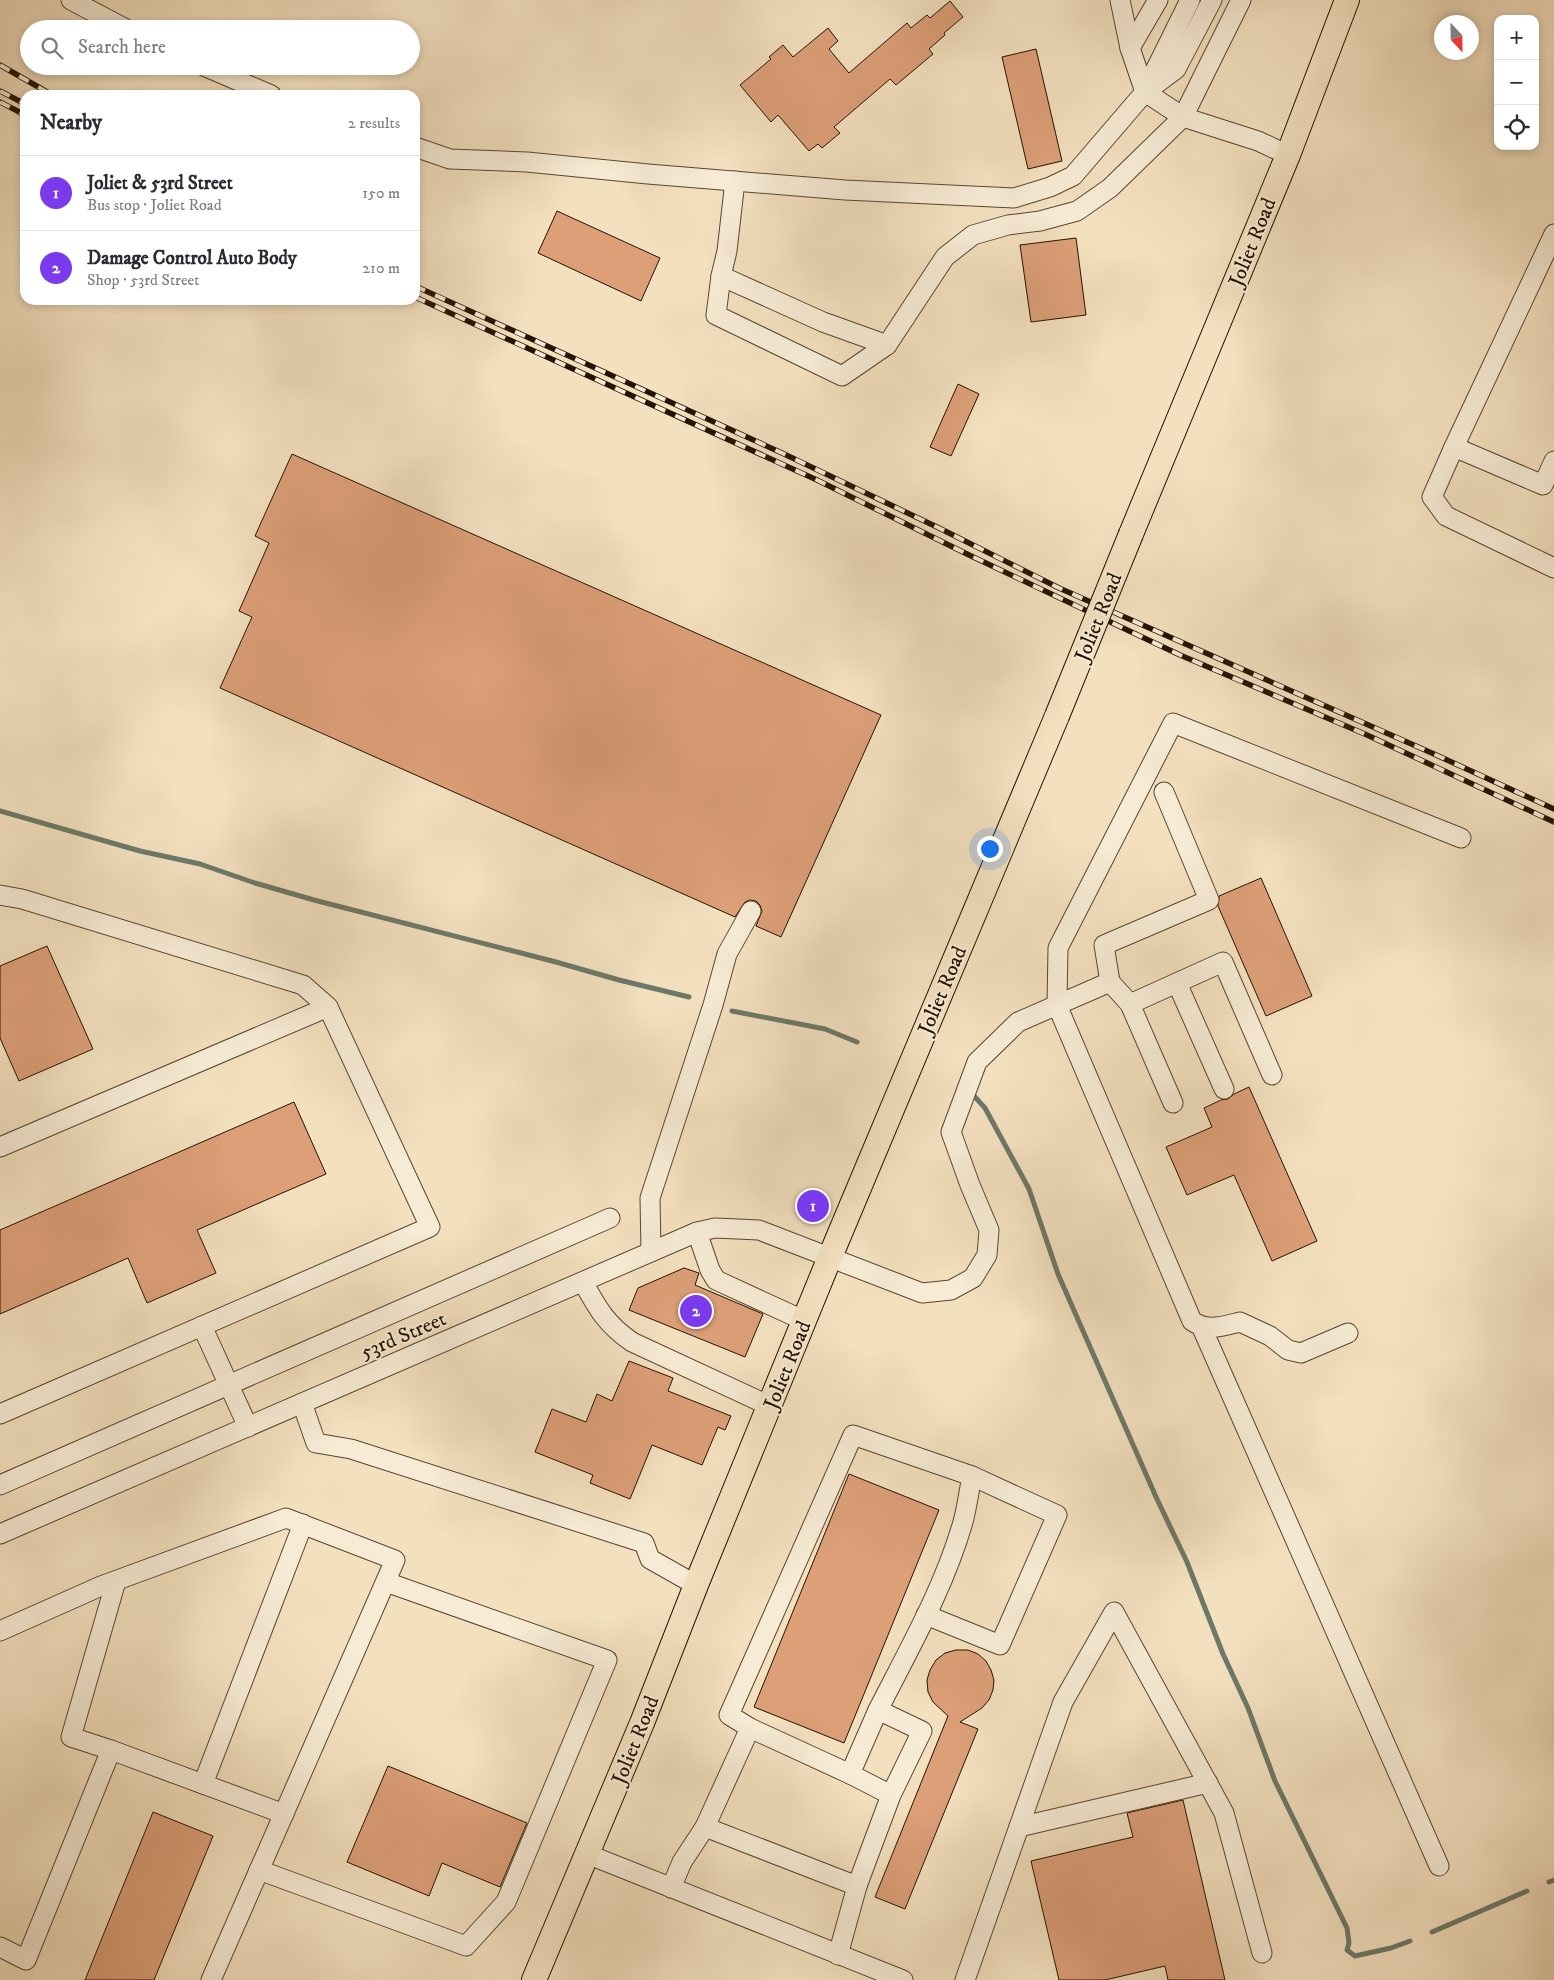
<!DOCTYPE html>
<html lang="en">
<head>
<meta charset="utf-8">
<style>
  body { margin:0; font-family:"IM FELL DW Pica",serif; background:#f2f2f3; color:#2b2b33 }
  .controls { position:absolute; right:15px; top:15px; display:grid; overflow:hidden; border-radius:10px; box-shadow:0 2px 8px #0003 }
  .controls button { width:45px; height:45px; display:grid; place-items:center; padding:0; border:0; border-bottom:1px solid #e1e1e2; background:#fff; color:#2b2b33; font:25px sans-serif }
  .compass { position:absolute; left:1434px; top:15px; width:45px; height:45px; border-radius:50%; background:#fff; box-shadow:0 2px 8px #0003; rotate:158deg }
  .you { position:absolute; left:989px; top:848px; width:18px; height:18px; margin:-12px; border:4px solid #fff; border-radius:50%; background:#1a73e8; box-shadow:0 0 0 8px #1a73e833 }
  .badge { display:grid; place-items:center; width:32px; height:32px; border-radius:50%; background:#7c3aed; color:#fff; font-size:16px; font-weight:700 }
  .pin { position:absolute; translate:-50% -50%; border:2px solid #fff; box-shadow:0 1px 5px #0006 }
  .list { margin:0; padding:0; list-style:none }
  h2 { display:flex; justify-content:space-between; align-items:center; height:65px; margin:0; padding:0 20px; font-size:21px }
  h2 small { font-size:16px; font-weight:400; color:#7c7c81 }
  .list li { display:grid; grid-template-columns:32px 1fr auto; gap:15px; align-items:center; box-sizing:border-box; height:75px; padding:0 20px; border-top:1px solid #e1e1e2 }
  .list b { display:block; font-size:19px; white-space:nowrap }
  .list p { margin:0; font-size:16px; white-space:nowrap; color:#7c7c81 }
  .list em { font-size:16px; font-style:normal; color:#7c7c81 }
  .icon { flex:none; width:28px; height:28px; fill:none; stroke:currentColor; stroke-width:2; stroke-linecap:round; stroke-linejoin:round }
  .map { position:relative; flex:none; width:1554px; height:1980px; overflow:hidden }
  .search { position:absolute; background:#fff; box-shadow:0 2px 8px #0003; left:20px; top:20px; width:400px; height:55px; display:flex; align-items:center; gap:12px; box-sizing:border-box; padding:0 18px; border-radius:28px; color:#7c7c81; font-size:19px }
  .panel { position:absolute; background:#fff; box-shadow:0 2px 8px #0003; left:20px; top:90px; width:400px; height:215px; border-radius:15px }
  .map>svg:first-child { display:block }
</style>
</head>
<body>
<div class="map">
<svg width="1554" height="1980" viewBox="0 0 1554 1980">
  <rect width="100%" height="100%" fill="#f3e0bf"/>
  <filter id="stains"><feTurbulence type="fractalNoise" baseFrequency=".004" numOctaves="4"/><feColorMatrix values="0 0 0 0 .2 0 0 0 0 .09 0 0 0 0 .02 0 0 0 .5 -.17"/></filter>
  <radialGradient id="worn" r=".72"><stop offset=".6" stop-color="#630" stop-opacity="0"/><stop offset="1" stop-color="#630" stop-opacity=".3"/></radialGradient>
  <g fill="none" stroke-linecap="round" stroke-linejoin="round">
    <g stroke="#6c7968" stroke-width="5">
      <polyline points="0,811 140,851 200,864 255,883 314,900 556,962 619,980 689,997"/>
      <polyline points="732,1011 825,1029 857,1042"/>
      <polyline points="975,1097 985,1108 1029,1189 1058,1274 1156,1497 1187,1562 1223,1654 1248,1708 1275,1781 1347,1928 1349,1943 1347,1950 1355,1956 1391,1948 1410,1941"/>
      <polyline points="1549,1882 1554,1880"/>
      <polyline points="1432,1932 1527,1891"/>
    </g>
  </g>
  <g fill="#dc9f78" stroke="#251200">
    <polygon points="950,1 963,17 944,33 945,35 929,49 933,54 896,85 890,79 834,127 840,133 822,148 818,144 809,151 778,115 771,122 740,85 771,59 769,57 783,45 793,57 828,28 838,41 829,49 849,73 907,23 911,28 927,15 930,18"/>
    <polygon points="1036,49 1062,161 1028,169 1002,57"/>
    <polygon points="557,211 660,258 641,301 538,253"/>
    <polygon points="1076,238 1086,315 1031,322 1020,245"/>
    <polygon points="958,384 979,394 951,456 930,447"/>
    <polygon points="292,454 881,715 781,937 756,926 762,911 760,905 756,901 750,900 745,902 735,917 220,688 252,617 239,611 269,543 255,536"/>
    <polygon points="1261,878 1312,996 1266,1016 1218,906 1219,896"/>
    <polygon points="47,946 93,1049 19,1081 0,1038 0,966"/>
    <polygon points="1249,1087 1317,1241 1272,1261 1234,1175 1187,1195 1166,1147 1212,1127 1204,1108 1221,1100 1228,1099 1234,1094"/>
    <polygon points="294,1102 326,1174 197,1230 216,1273 147,1303 128,1258 0,1314 0,1230"/>
    <polygon points="684,1268 699,1273 695,1285 763,1314 745,1357 629,1310 638,1288"/>
    <polygon points="629,1361 673,1378 668,1391 731,1416 725,1430 718,1427 702,1465 652,1445 630,1499 590,1483 593,1475 535,1452 552,1409 586,1422 597,1394 612,1401"/>
    <polygon points="849,1474 939,1510 844,1743 754,1707"/>
    <polygon points="956,1650 968,1650 978,1654 986,1661 991,1670 994,1680 993,1690 989,1700 982,1708 960,1722 978,1729 905,1909 875,1897 948,1716 933,1702 928,1692 927,1680 930,1670 936,1660 945,1653"/>
    <polygon points="388,1766 527,1823 500,1887 442,1863 429,1896 347,1862"/>
    <polygon points="1183,1800 1225,1980 1168,1980 1165,1966 1105,1980 1059,1980 1031,1861 1133,1837 1127,1813"/>
    <polygon points="153,1812 213,1836 154,1980 85,1980"/>
  </g>
  <g fill="none" stroke-linecap="round" stroke-linejoin="round">
    <g stroke="#584630" stroke-width="21">
      <g id="minor">
        <polyline points="71,0 126,29"/>
        <polyline points="1120,0 1130,48 1145,92 1183,117 1258,141 1288,155"/>
        <polyline points="1130,48 1158,0"/>
        <polyline points="204,66 271,95"/>
        <polyline points="1146,89 1190,0"/>
        <polyline points="415,147 450,159 527,162 648,174 845,190 1014,198 1050,187 1073,176 1145,92 1176,69 1212,0"/>
        <polyline points="735,181 727,251 721,276 823,322 887,345 945,257 973,235 1008,225 1040,221 1077,211 1110,188 1183,117 1241,0"/>
        <polyline points="1554,234 1454,447 1432,497 1446,516 1554,568"/>
        <polyline points="721,276 716,315 842,376 887,345"/>
        <polyline points="1454,447 1543,485 1554,461"/>
        <polyline points="0,895 22,899 303,985 328,1007"/>
        <polyline points="1110,982 1130,1004 1223,962 1272,1075"/>
        <polyline points="1177,983 1224,1089"/>
        <polyline points="1130,1004 1173,1103"/>
        <polyline points="0,1147 328,1007 430,1227 0,1414"/>
        <polyline points="697,1232 710,1270 716,1280 805,1321"/>
        <polyline points="651,1252 650,1198 713,1005 727,954 751,911"/>
        <path d="M 583,1282 C 598,1309 606,1324 632,1342 L 770,1406"/>
        <polyline points="202,1326 248,1427"/>
        <polyline points="1202,1328 1439,1866"/>
        <path d="M 1348,1333 L 1301,1353 L 1288,1350 L 1270,1336 L 1240,1322 C 1223,1326 1208,1332 1192,1321 L 1057,1005 L 1058,948 L 1173,723 L 1461,838"/>
        <polyline points="302,1403 316,1443 351,1449 644,1543 650,1559 696,1585"/>
        <polyline points="0,1485 610,1218"/>
        <polyline points="0,1534 697,1232 715,1228 759,1230 922,1293 951,1290 973,1278 987,1255 989,1230 970,1185 951,1132 977,1062 1018,1022 1110,982 1104,945 1209,900 1164,792"/>
        <polyline points="926,1615 1000,1645 1057,1515 972,1476"/>
        <polyline points="0,1631 101,1586 286,1518 395,1560 211,1980"/>
        <path d="M 750,1728 L 729,1715 L 853,1435 L 972,1476 C 969,1491 967,1507 963,1522 C 944,1588 909,1649 878,1710"/>
        <polyline points="111,1750 71,1737 116,1581"/>
        <polyline points="203,1784 303,1524"/>
        <polyline points="705,1827 857,1886"/>
        <polyline points="1019,1827 1208,1783"/>
        <polyline points="587,1854 903,1980"/>
        <polyline points="259,1870 466,1946 506,1902 607,1660 386,1582"/>
        <polyline points="671,1888 682,1862 705,1827 750,1728 850,1774"/>
        <polyline points="0,1947 26,1960 111,1750 284,1814"/>
        <polyline points="838,1955 857,1886 891,1795 922,1731 878,1710 850,1774 891,1795"/>
        <polyline points="965,1980 1063,1702 1114,1612 1224,1813 1262,1953"/>
      </g>
    </g>
    <g stroke="#251200" stroke-width="26">
      <g id="major">
        <polyline points="1131,534 1288,155 1347,0"/>
        <polyline points="534,1980 642,1723 696,1585 830,1257 1057,716"/>
      </g>
    </g>
    <use href="#minor" stroke="#f7ebd5" stroke-width="19"/>
    <use href="#major" stroke="#f3e0bf" stroke-width="24"/>
    <g stroke="#251200" stroke-width="5.5">
      <g id="rail">
        <polyline points="0,65 47,92"/>
        <polyline points="0,91 25,104"/>
        <polyline points="0,102 25,115"/>
        <polyline points="415,286 782,453 939,528 1059,588 1434,754 1554,809"/>
        <polyline points="415,297 817,480 969,555 1180,655 1367,735 1554,822"/>
      </g>
    </g>
    <use href="#rail" stroke="#f7ebd5" stroke-width="4" stroke-dasharray="11" stroke-linecap="butt"/>
    <g stroke="#251200" stroke-width="26" stroke-linecap="butt">
      <polyline id="major-bridge" points="1057,716 1131,534"/>
    </g>
    <use href="#major-bridge" stroke="#f3e0bf" stroke-width="24"/>
  </g>
  <g text-anchor="middle" stroke-width="4" stroke-linejoin="round" paint-order="stroke">
    <g font-size="21" fill="#251200" stroke="#f7ebd5">
      <text transform="translate(1252 242) rotate(-68)" y="7">Joliet Road</text>
      <text transform="translate(1098 617) rotate(-68)" y="7">Joliet Road</text>
      <text transform="translate(942 990) rotate(-67)" y="7">Joliet Road</text>
      <text transform="translate(403 1335) rotate(-23)" y="7">53rd Street</text>
      <text transform="translate(787 1365) rotate(-68)" y="7">Joliet Road</text>
      <text transform="translate(635 1740) rotate(-68)" y="7">Joliet Road</text>
    </g>
  </g>
  <rect width="100%" height="100%" filter="url(#stains)"/>
  <rect width="100%" height="100%" fill="url(#worn)"/>
</svg>
<div class="controls">
<button>+</button>
<button>−</button>
<button><svg class="icon" aria-label="locate" viewBox="0 0 24 24"><circle cx="12" cy="12" r="6"/><path d="M12 2v4M12 18v4M2 12h4M18 12h4"/></svg></button>
</div>
<svg class="compass" viewBox="-18 -18 36 36"><path d="M0-13l5 13h-10z" fill="#e53935"/><path d="M0 13l5-13h-10z" fill="#7c7c81"/></svg>
<div class="you"></div>
<div class="pin badge" style="left:813px;top:1206px">1</div>
<div class="pin badge" style="left:696px;top:1311px">2</div>
<div class="search"><svg class="icon" aria-label="search" viewBox="0 0 24 24"><circle cx="10" cy="10" r="6"/><path d="M15 15l6 6"/></svg>Search here</div>
<section class="panel">
<h2>Nearby<small>2 results</small></h2>
<ul class="list">
<li><span class="badge">1</span><div><b>Joliet &amp; 53rd Street</b><p>Bus stop · Joliet Road</p></div><em>150 m</em></li>
<li><span class="badge">2</span><div><b>Damage Control Auto Body</b><p>Shop · 53rd Street</p></div><em>210 m</em></li>
</ul>
</section>
</div>
</body>
</html>
